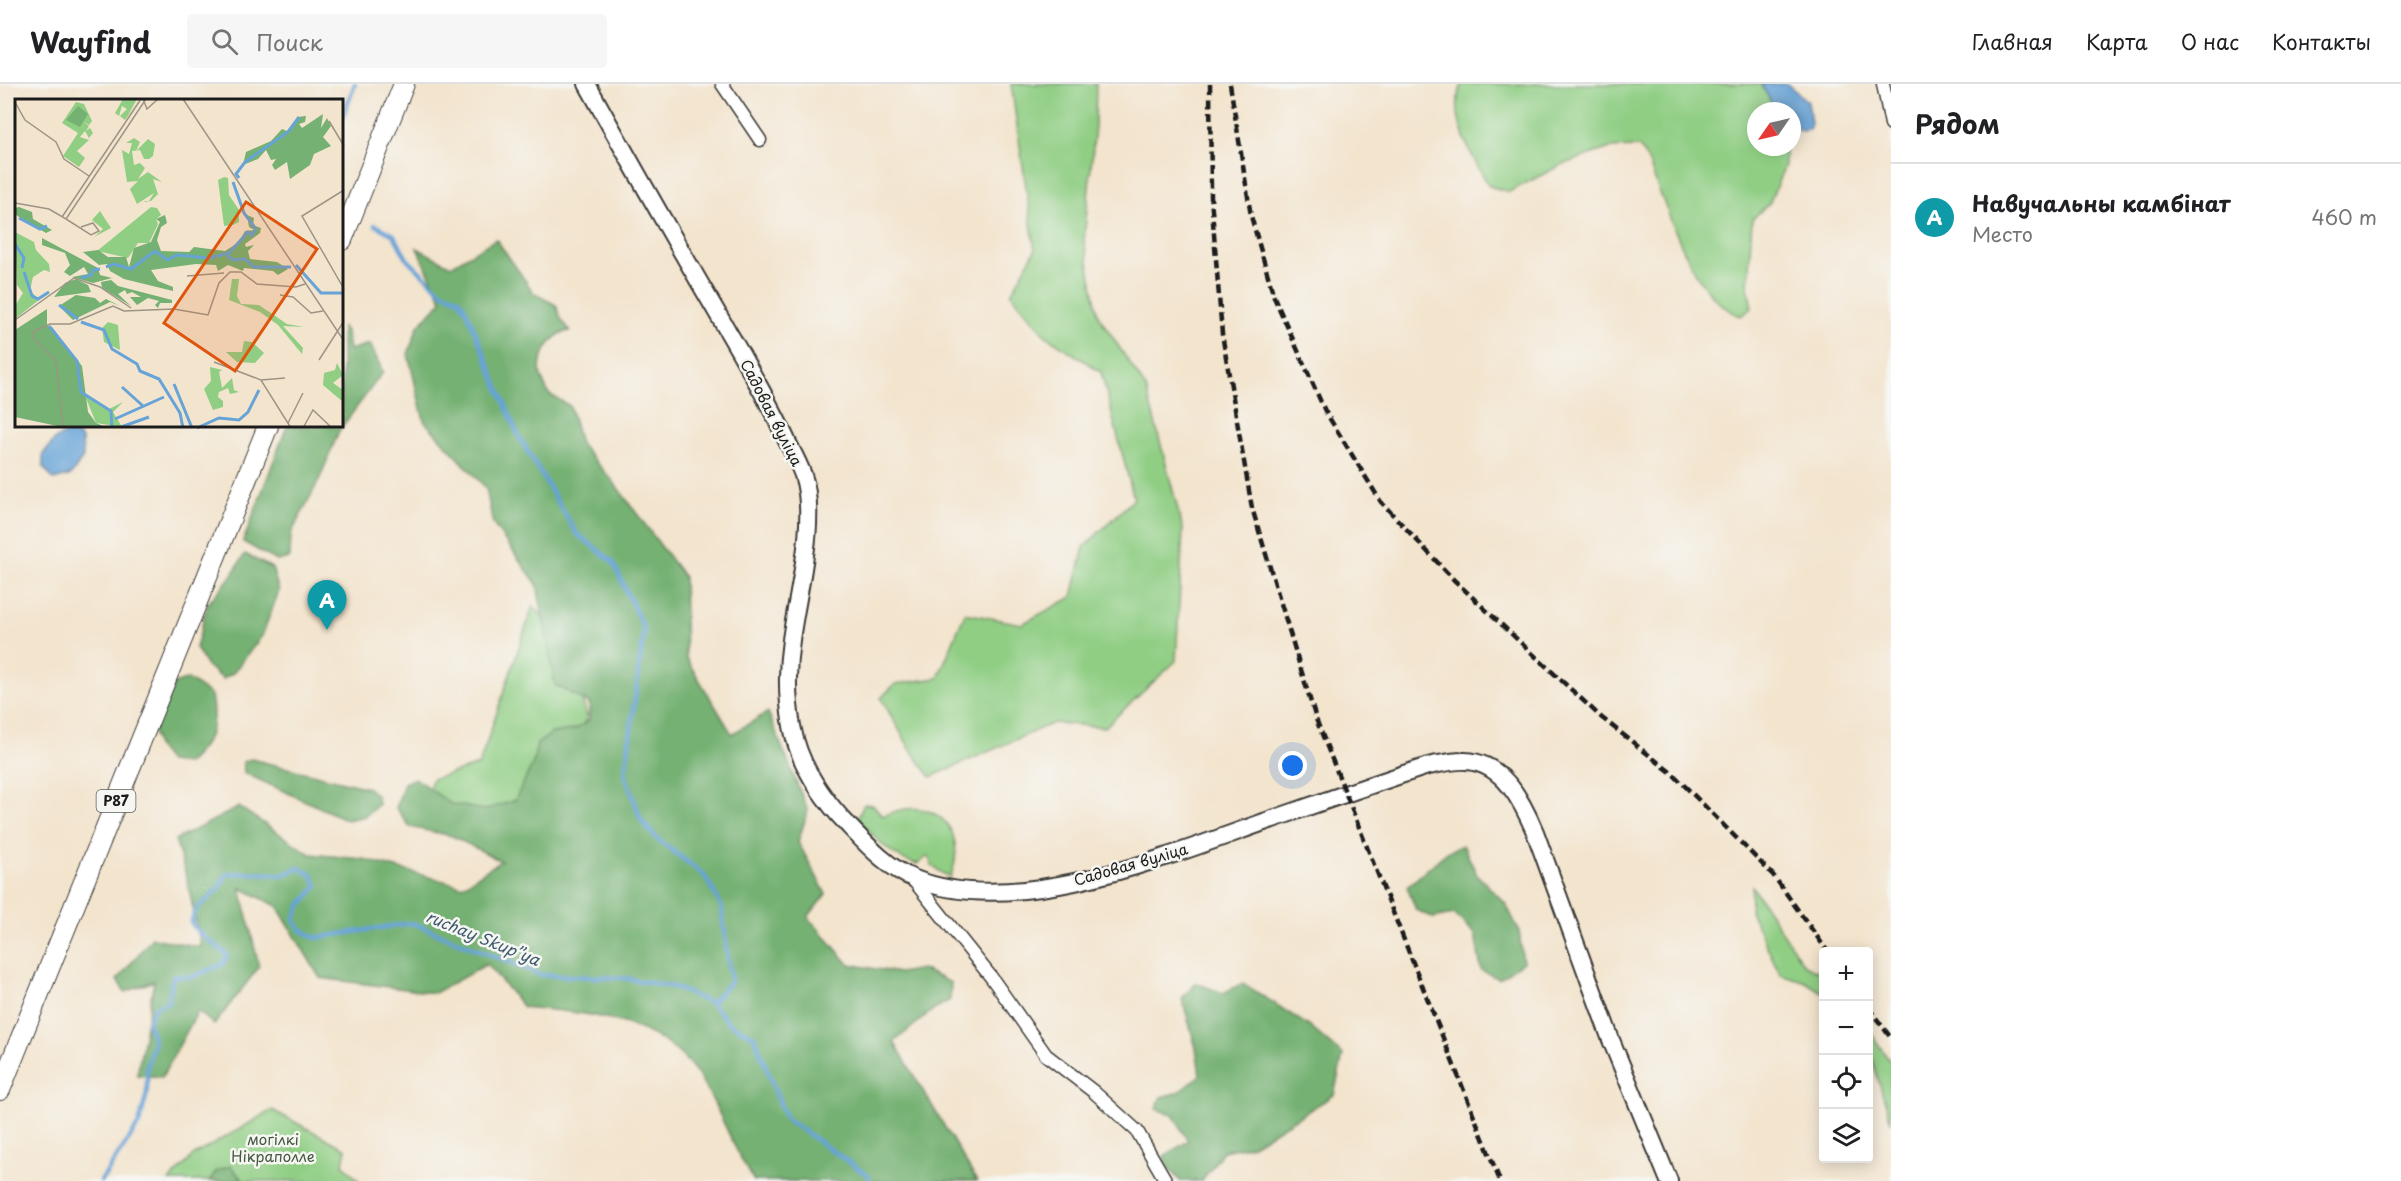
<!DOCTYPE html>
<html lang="ru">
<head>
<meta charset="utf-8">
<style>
  body { margin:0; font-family:"Playpen Sans",sans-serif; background:#f6f6f6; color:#202124 }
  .controls { position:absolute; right:18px; bottom:18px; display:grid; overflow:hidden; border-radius:6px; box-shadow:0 3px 15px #0003 }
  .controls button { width:54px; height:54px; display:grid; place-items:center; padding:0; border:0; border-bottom:2px solid #e0e0e0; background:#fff; color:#202124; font:30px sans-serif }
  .compass { position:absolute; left:1747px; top:18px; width:54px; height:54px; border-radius:50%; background:#fff; box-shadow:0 3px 15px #0003; rotate:236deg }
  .you { position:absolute; left:1293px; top:682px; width:21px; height:21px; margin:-15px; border:4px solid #fff; border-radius:50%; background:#1a73e8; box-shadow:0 0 0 9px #1a73e833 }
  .badge { display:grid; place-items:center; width:39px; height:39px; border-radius:50%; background:#c8321e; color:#fff; font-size:20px; font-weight:700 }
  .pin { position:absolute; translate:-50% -50px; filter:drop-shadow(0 2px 3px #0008) }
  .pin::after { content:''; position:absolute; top:32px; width:21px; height:18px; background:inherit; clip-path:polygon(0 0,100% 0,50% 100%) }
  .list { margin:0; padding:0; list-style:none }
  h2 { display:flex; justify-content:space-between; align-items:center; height:78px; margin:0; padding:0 24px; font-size:26px }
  h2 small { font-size:20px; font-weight:400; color:#757577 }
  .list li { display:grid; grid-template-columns:39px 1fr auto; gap:18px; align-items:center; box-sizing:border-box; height:108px; padding:0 24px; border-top:2px solid #e0e0e0 }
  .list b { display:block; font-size:22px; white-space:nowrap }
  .list p { margin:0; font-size:20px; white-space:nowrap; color:#757577 }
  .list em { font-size:20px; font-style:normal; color:#757577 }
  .icon { flex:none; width:33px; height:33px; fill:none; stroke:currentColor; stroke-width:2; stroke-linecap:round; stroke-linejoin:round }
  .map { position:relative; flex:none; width:1891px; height:1097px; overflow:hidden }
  header { display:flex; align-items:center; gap:36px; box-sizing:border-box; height:84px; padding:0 30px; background:#fff; border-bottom:2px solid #e0e0e0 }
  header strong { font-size:28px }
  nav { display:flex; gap:33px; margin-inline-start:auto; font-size:21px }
  .search { width:420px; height:54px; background:#f6f6f6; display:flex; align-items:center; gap:15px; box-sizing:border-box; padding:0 21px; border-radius:6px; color:#757577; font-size:22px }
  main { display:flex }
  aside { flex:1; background:#fff }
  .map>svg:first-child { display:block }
</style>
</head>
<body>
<header>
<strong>Wayfind</strong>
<div class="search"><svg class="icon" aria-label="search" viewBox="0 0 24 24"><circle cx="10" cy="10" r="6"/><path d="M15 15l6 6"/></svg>Поиск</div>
<nav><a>Главная</a><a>Карта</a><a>О нас</a><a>Контакты</a></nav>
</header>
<main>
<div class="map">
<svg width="1891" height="1097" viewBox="0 0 1891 1097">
  <rect width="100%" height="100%" fill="#f6f6f2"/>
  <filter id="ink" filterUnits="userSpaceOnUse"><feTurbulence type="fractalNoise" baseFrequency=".0167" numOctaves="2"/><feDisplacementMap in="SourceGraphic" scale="12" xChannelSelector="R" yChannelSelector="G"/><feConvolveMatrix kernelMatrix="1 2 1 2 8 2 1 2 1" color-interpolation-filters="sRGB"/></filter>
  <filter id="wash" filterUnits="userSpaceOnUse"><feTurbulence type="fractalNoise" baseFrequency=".008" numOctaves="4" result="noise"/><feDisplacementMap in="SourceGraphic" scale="24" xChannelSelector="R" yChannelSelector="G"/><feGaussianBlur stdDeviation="1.35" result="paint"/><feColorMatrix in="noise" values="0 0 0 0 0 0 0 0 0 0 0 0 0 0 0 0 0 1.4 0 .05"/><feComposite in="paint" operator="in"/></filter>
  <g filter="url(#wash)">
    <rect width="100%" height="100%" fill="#f3e4cd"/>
    <g fill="#90ce84" stroke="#567550" stroke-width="1.5">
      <polygon points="1011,0 1096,0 1095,42 1084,156 1098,231 1146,304 1183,445 1176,577 1105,643 1053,639 931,693 912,668 881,614 895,600 938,594 965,529 1022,540 1072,513 1084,463 1134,415 1101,288 1046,252 1011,210 1035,166"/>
      <path d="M 1462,0 L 1761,0 L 1776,27 L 1756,27 L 1756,63 L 1785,63 L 1785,81 L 1769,120 L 1752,135 L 1748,203 L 1752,224 L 1741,232 C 1696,216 1675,145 1658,104 C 1651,86 1651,79 1639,63 L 1610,64 L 1561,81 L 1509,108 L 1489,102 C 1473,75 1447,32 1462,0 Z"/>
      <path d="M 533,522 C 562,549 576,594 587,632 L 540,733 L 422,728 L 432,695 L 479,681 Z"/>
      <path d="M 864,720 L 873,721 L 883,732 C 931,708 971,744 950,794 L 932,782 L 928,772 L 918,780 C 893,776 874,753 858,734 Z"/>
      <polygon points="1752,802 1804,881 1823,890 1823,909 1806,898 1780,890 1750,827"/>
      <polygon points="1868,945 1891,979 1891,1038 1869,965"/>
      <polygon points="272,1026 346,1065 343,1080 359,1097 169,1097 194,1071"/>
    </g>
    <g fill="#74b172" stroke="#486647" stroke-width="1.5">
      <path d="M 496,155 L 534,209 L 556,221 L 561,235 L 570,247 C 551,249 537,274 541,292 C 543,298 546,304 549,310 L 570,322 L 580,360 L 612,396 L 684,493 L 686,574 L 732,650 L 768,628 L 808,727 L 798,758 L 826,810 L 808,833 L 849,880 L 899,889 L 922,885 L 951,899 L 950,916 L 934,925 L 894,958 L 977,1097 L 754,1097 C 731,1063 720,1022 696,988 C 656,933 584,929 523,923 L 487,880 L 435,909 L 320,894 L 277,822 L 241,804 L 259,883 L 214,941 L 198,927 L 162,993 L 137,991 L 154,897 L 125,908 L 117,896 L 152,854 L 201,863 L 187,795 L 175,756 L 239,723 L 310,770 L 363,775 L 462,802 L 501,777 L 452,752 L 410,743 L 396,724 L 404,699 L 415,694 L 451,720 L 485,726 L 515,716 L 533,679 L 537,660 L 552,649 L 576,645 L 589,636 L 589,619 L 555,601 L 537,500 L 493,440 L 486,404 L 424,337 L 408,270 L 418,242 L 442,217 L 417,164 L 451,182 Z"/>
      <polygon points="342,243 346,247 349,266 370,260 383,288 339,347 320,394 291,450 290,474 277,477 243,458 287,342 342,342"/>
      <polygon points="245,470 272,484 279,507 262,552 233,589 223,595 206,581 196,564 208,519 229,495"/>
      <path d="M 188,595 L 211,611 C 217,643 211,658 187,680 L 169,678 L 157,663 L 153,647 L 174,600 Z"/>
      <polygon points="251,675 368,704 377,712 378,721 365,732 347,736 244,689 243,678"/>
      <polygon points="1463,761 1477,791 1506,820 1519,847 1523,878 1499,895 1481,886 1475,850 1454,830 1433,834 1416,826 1407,803 1447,768"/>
      <polygon points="1196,899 1223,909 1243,899 1309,942 1343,971 1334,1011 1253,1061 1223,1067 1202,1097 1180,1097 1166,1081 1164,1072 1188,1057 1173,1031 1156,1025 1161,1013 1179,1008 1200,991 1196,964 1182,914"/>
      <polygon points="230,1082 244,1097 210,1097 216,1087"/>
    </g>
    <g fill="#66a3d7" stroke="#41607a" stroke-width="1.5">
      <polygon points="1761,0 1787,0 1808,18 1811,39 1809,46 1802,47 1792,44 1792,27 1776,27"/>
      <polygon points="72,347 82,355 83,373 71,391 54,396 43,383 43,370 56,354"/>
    </g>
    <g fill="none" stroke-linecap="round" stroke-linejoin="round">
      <g stroke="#66a3d7" stroke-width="4.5">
        <polyline points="342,35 355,0"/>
        <polyline points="375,141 394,151 407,175 440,207 459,215 466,226 518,351 576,449 613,478 644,546 625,690 641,736 656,754 704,791 721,821 731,897 711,919"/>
        <path d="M 101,1097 L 139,1040 L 147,1009 L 147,981 L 154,958 L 148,938 L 155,923 L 168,918 L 173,892 L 192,893 L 223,880 L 227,871 C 215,858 199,853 191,838 L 196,825 L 217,807 L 227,790 L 254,789 L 283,791 L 298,784 L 312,791 L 317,802 L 300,822 L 294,836 L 300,845 L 315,854 L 412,839 L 541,891 L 623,894 L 674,903 L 711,919 L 730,940 L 754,952 L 786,1035 L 869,1092 L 869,1097"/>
      </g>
    </g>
  </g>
  <g filter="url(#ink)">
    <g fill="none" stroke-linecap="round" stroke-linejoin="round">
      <g stroke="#3c3a37" stroke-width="15">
        <g id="street">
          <polyline points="722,0 760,56"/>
          <polyline points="1883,0 1891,40"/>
          <polyline points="911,793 991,893 1046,971 1094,1008 1137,1047 1166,1097"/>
        </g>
      </g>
      <g stroke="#3c3a37" stroke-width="20">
        <path id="secondary" d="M 587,0 C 630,78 674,155 719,232 C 743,274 768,315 788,359 C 793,369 799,380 803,391 C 818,435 797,510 791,556 C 787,583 787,615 792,642 C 799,681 821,713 848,741 C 867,761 889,785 915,795 C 1015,835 1168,772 1264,738 C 1319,719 1373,700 1428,682 C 1440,680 1454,676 1466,677 C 1503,679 1522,717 1535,748 L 1611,956 L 1669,1097"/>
      </g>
      <g stroke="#3c3a37" stroke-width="22">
        <g id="primary">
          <polyline points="342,156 404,0"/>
          <polyline points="0,1006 268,342"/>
        </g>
      </g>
      <use href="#street" stroke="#fff" stroke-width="12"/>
      <use href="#secondary" stroke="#fff" stroke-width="16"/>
      <use href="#primary" stroke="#fff" stroke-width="20"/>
      <g stroke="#1c1c1c" stroke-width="4.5" stroke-dasharray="9 4.5" stroke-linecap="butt">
        <polyline points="1210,0 1211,113 1222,250 1252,424 1316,635 1500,1097"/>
        <polyline points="1230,0 1251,132 1274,213 1325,327 1381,418 1454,496 1535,572 1602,634 1673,690 1773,791 1828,868"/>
        <polyline points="1868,923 1891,954"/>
      </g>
    </g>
  </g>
  <g text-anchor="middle" stroke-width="5" stroke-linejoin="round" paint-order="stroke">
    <rect fill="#f6f6f2" stroke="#5d5d5c" stroke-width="1.5" x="96.5" y="706" width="39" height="22" rx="4.5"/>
    <g font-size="14" font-weight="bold" fill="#1c1c1c">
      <text x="116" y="722">Р87</text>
    </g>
    <g font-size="15" fill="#1c1c1c" stroke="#f6f6f2">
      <text transform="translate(771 329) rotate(63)" y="5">Садовая вуліца</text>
      <text transform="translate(1131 781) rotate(-16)" y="5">Садовая вуліца</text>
    </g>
    <g font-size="15" fill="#455a40" stroke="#f6f6f2">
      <text x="273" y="1061">могілкі<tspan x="273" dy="17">Нікраполле</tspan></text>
    </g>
    <g font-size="16" font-style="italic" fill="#3d5970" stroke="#f6f6f2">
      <text transform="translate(483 854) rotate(22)" y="6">ruchay Skup’’ya</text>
    </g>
  </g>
  <g transform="translate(15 15)">
    <rect width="328" height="328" fill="#f3e4cd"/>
    <path d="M 108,0 L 122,0 L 113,16 L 125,0 L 110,21 L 105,17 L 112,10 L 107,7 L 104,17 L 100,14 ZM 61,3 L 69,5 L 77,22 L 74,26 L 69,23 L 74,27 L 71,32 L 75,29 L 78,34 L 74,39 L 70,32 L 65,38 L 74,41 L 62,52 L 70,59 L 64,68 L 48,57 L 63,34 L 47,24 ZM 119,39 L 125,43 L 121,52 L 133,40 L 140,45 L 138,57 L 134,60 L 129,60 L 125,51 L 117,52 L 119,66 L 125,64 L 130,69 L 123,80 L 133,73 L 147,83 L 138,80 L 143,95 L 136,102 L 129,103 L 120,113 L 130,102 L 134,102 L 139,94 L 122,105 L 115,90 L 123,82 L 112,83 L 107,51 L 114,55 L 117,44 L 111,44 ZM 209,78 L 213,79 L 214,96 L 224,111 L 224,123 L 218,126 L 209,127 L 203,81 ZM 136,108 L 142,109 L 146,116 L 141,120 L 143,125 L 134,144 L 123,144 L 113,159 L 82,152 ZM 85,112 L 96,129 L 79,138 L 88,130 L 77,121 ZM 0,133 L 19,143 L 21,151 L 34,165 L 35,173 L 29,171 L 18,178 L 15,192 L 23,199 L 35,192 L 0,220 L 0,207 L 8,194 L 2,186 ZM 217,180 L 224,180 L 222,197 L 226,205 L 244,206 L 272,225 L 289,228 L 268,227 L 288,249 L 287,255 L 263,226 L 245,213 L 214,201 ZM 93,223 L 103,226 L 105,251 L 89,243 L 87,229 ZM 229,242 L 237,243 L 249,254 L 240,264 L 222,263 L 211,253 L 227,253 ZM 322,264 L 328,276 L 318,284 L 328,291 L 328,303 L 308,286 L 309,274 L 320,271 ZM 195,268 L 207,271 L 204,273 L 207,289 L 217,279 L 219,291 L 224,293 L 215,295 L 213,289 L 204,293 L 203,298 L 208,302 L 208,308 L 198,311 L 189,290 L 196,282 ZM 69,294 L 94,310 L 108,303 L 98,313 L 107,328 L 81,324 Z" fill="#90ce84"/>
    <path d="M 63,7 L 73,15 L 65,28 L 51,21 ZM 308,15 L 306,29 L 312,19 L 316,27 L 308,38 L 316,47 L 299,55 L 295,66 L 275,80 L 272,63 L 260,71 L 257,66 L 261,60 L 256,61 L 251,51 L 243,60 L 228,66 L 231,53 L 256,42 L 267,30 L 272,32 L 283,18 L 291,17 L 290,23 L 284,25 L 287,29 ZM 4,108 L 17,113 L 18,120 L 37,131 L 31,134 L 1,116 L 0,109 ZM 150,116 L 152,124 L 146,128 L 142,141 L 146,152 L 174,153 L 179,148 L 210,152 L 224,143 L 230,132 L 239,131 L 234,128 L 232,116 L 239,119 L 238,126 L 246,129 L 245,134 L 230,145 L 231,148 L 239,146 L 233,152 L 235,160 L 262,163 L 273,170 L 263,176 L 258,172 L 229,169 L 228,172 L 213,166 L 203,172 L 201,166 L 181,165 L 136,171 L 143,182 L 158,188 L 158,192 L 109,180 L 95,172 L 92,165 L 84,166 L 68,153 L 83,151 L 93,158 L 111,158 L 114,168 L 119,149 L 136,143 L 145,123 L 141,120 ZM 27,139 L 83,169 L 85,176 L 97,179 L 78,184 L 57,178 L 73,175 L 69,168 L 55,177 L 49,173 L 55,166 L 50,154 L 27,146 ZM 61,180 L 73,186 L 76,193 L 39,198 L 50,184 ZM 96,181 L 103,187 L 157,201 L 157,204 L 145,204 L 143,209 L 140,206 L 144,202 L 133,199 L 122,206 L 115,198 L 126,198 L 117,193 L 112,195 L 110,191 L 103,195 L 116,207 L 87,189 L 86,183 ZM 61,196 L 80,199 L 85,204 L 91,200 L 105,207 L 95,203 L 58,221 L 44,207 ZM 32,210 L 32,227 L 37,228 L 67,267 L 73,313 L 81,324 L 90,328 L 47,328 L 0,318 L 0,231 Z" fill="#74b172"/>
    <path fill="none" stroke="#66a3d7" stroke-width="3" d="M 224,79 L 221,75 L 230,63 L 273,33 L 284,18M 4,119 L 25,130 L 32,127M 0,145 L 9,159 L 7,169M 212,156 L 218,161 L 230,160 L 239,168 L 276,168M 281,166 L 306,194 L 329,194M 91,168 L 99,165 L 116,170 L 140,152 L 152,161 L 162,156 L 194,159 L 214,154 L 233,133 L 237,136 L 241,130 L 229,114 L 218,83M 9,173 L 17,197 L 23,200 L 34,193M 66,179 L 76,176 L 78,171 L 85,170M 44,206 L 63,220M 66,223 L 89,231 L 97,250 L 122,265 L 125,272 L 144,280 L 165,314 L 168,329M 34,227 L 62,262 L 66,293 L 96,312 L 97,329M 159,285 L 177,329M 107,288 L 128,307M 100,320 L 149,298M 106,328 L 134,318M 182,329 L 204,319 L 224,321 L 233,313 L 244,291"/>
    <path fill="none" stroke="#9d9486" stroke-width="1.5" d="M 128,0 L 132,10 L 143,0M 168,0 L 329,242M 0,3 L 10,21 L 41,43 L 49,60 L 74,77M 314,22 L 329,47M 329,91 L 287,117 L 329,190M 0,104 L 34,110 L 51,120 L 131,0M 47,118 L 126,0M 51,120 L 76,136 L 84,132 L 78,124 L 66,128M 172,177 L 209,174M 265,196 L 278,198 L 296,214 L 308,212M 0,221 L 59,179 L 85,188 L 116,209M 304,261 L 329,222M 199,263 L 246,281 L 276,329M 246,281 L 270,279M 273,324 L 288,294M 48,329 L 41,262 L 19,240 L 18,233 L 35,225 L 55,225 L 98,207 L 109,212 L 159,210 L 193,216 L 204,184 L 215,173 L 226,173 L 242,185 L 281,188 L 290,185M 288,329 L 298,311 L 317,329"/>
    <path fill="#de560d" fill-opacity="0.15" stroke="#de560d" stroke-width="3" d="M 231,103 L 302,150 L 220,272 L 149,224 Z"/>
    <rect width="328" height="328" fill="none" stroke="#1c1c1c" stroke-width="3"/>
  </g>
</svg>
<div class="controls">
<button>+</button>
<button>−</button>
<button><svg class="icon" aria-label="locate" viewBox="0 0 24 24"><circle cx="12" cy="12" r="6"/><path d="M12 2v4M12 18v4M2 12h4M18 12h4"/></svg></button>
<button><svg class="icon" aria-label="layers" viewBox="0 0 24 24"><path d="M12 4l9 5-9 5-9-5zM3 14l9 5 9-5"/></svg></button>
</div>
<svg class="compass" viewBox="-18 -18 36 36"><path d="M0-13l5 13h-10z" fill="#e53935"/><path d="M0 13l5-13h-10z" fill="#757577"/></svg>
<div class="you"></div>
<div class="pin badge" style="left:327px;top:546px;background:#0f9aa8">A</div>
</div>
<aside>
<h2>Рядом<small></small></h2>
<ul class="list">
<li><span class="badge" style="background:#0f9aa8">A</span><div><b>Навучальны камбінат</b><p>Место</p></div><em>460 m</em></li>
</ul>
</aside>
</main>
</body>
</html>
